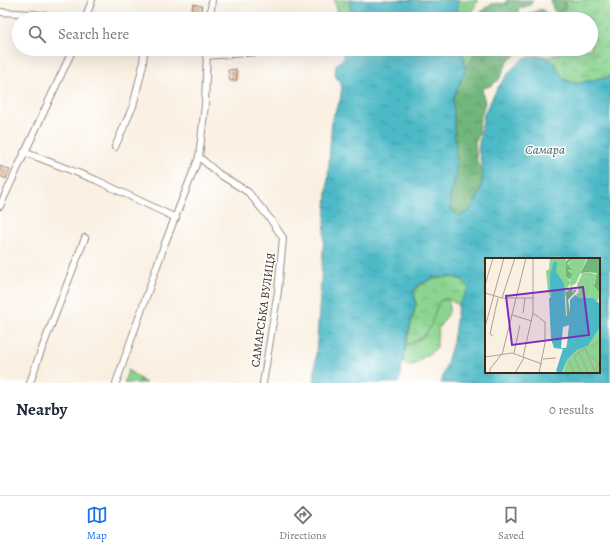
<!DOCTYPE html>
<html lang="en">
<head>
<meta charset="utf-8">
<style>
  body { margin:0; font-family:Alegreya,serif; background:#f6f6f7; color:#1f2937 }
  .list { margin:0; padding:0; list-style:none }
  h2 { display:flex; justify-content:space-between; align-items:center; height:52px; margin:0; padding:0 16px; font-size:17px }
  h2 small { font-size:13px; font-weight:400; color:#747a83 }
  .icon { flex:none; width:22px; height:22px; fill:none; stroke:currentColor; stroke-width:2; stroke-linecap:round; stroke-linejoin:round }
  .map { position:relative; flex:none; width:610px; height:383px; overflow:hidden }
  .search { position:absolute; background:#fff; box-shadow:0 4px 16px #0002; left:12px; right:12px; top:12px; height:44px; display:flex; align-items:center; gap:10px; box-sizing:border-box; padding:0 14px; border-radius:22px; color:#747a83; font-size:15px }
  .sheet { height:112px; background:#fff }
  nav { display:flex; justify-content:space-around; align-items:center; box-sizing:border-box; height:56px; border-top:1px solid #e0e1e3; background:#fff; font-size:11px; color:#747a83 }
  nav a { display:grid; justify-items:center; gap:2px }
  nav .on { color:#1a73e8 }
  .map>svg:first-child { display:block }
</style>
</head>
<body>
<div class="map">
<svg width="610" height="383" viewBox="0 0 610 383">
  <defs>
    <pattern id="grass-tufts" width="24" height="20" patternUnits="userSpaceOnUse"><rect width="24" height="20" fill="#8cd591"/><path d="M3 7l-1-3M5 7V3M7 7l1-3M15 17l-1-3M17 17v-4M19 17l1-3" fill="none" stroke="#7ab77d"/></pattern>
    <pattern id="forest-crowns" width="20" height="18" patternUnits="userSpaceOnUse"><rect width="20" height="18" fill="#71b67b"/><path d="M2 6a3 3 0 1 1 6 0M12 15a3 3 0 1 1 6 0" fill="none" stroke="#5e9464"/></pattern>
    <pattern id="wetland-marsh" width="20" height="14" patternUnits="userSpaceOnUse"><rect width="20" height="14" fill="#8cd591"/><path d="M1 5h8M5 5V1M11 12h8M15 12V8" fill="none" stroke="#7ab77d"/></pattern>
    <pattern id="cemetery-stones" width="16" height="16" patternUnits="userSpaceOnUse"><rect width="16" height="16" fill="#8cd591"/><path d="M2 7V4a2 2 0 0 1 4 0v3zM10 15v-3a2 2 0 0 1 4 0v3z" fill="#7ab77d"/></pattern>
    <pattern id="water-ripples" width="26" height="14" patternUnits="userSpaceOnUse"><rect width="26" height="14" fill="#4cb9c6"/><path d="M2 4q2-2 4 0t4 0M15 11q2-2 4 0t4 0" fill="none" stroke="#4097a0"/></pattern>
    <pattern id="building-cross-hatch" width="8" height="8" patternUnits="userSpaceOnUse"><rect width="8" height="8" fill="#e5b38d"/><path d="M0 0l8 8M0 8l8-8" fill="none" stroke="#bb9273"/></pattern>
  </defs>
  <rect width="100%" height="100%" fill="#fff"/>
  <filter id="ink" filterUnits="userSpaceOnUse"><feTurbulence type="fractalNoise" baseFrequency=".025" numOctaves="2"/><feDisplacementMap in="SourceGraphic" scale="8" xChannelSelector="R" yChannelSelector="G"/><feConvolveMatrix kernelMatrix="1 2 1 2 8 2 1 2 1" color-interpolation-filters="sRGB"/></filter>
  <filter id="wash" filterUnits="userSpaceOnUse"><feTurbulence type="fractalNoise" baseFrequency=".012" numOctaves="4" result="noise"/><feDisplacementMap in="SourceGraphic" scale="16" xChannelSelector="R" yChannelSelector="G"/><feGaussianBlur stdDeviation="0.9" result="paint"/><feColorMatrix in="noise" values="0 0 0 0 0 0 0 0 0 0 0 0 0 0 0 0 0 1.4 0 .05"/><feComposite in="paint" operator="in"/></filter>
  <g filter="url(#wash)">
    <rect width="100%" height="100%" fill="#faf0e2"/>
    <path fill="url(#grass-tufts)" stroke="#648058" d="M 448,299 C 454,315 442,318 438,331 C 437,337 437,342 437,348 L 421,359 L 416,364 L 408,366 L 402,362 L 406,345 C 410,343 415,342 418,340 C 431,333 434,313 439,301 Z"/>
    <g fill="url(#forest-crowns)" stroke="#56704c">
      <path d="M 507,0 L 533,0 L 530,5 L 519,9 L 516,19 L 475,19 C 484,11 487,0 504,4 Z"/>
      <polygon points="551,0 565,0 565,9 558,15 553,9"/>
      <polygon points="542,9 551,19 524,19 531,13"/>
      <polygon points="474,49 524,49 508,61 499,80 492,85 482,89 485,103 482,112 479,124 479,133 475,144 477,161 483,172 480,193 470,211 459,216 451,209 450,197 455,180 456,162 453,99 466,68 475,55"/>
    </g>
    <g fill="url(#wetland-marsh)" stroke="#648058">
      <path d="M 334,0 L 479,0 C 474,6 471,11 472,19 L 340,19 Z"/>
      <polygon points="565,0 610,0 610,77 600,78 575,84 563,78 554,63 548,57 558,54 564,49 591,49 591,19 559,19 558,15 565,9"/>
      <polygon points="462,49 474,49 475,55 466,68"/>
      <path d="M 452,277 L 462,280 L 469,288 L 458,305 L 448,299 L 439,301 C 429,325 435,334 406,345 L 416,304 L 414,291 C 425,279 436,278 452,277 Z"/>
    </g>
    <polygon fill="url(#cemetery-stones)" stroke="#648058" points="128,370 146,383 124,383"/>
    <g fill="url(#water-ripples)" stroke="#447272" fill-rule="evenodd">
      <polygon points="349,0 458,0 457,19 356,19 351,13"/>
      <path d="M 342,49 L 462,49 L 466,68 L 453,99 L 456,162 L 455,180 L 450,197 L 451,209 L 459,216 L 470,211 L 480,193 L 483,172 L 478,149 L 484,113 L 497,89 L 510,71 L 524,58 L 539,55 L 548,57 L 554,63 L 563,78 L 575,84 L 600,78 L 610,77 L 610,383 L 441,383 L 453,342 L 458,305 L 469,288 L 462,280 L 452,277 L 434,278 L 420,284 L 414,291 L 416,304 L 409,330 L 399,383 L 314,383 L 332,118 L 340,101 L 342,86 L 335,75 L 336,65 L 344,58 ZM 486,259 L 599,259 L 599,372 L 486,372 Z"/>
    </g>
    <g id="blocks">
      <g fill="url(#building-cross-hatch)">
        <polygon points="193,4 202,6 199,19 191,18"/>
        <polygon points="236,69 237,80 230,81 228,70"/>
        <polygon points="0,166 10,170 6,179 0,176"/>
      </g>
    </g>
  </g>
  <g filter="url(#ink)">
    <use href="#blocks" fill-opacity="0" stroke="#9a8d80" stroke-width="1"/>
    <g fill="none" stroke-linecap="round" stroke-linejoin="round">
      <g stroke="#9a8d80" stroke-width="8">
        <g id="minor">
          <polyline points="0,12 33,14 69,19"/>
          <polyline points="85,19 92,0"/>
          <polyline points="210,19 212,0"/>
          <polyline points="206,56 283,50"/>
          <polyline points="115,147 133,106 143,65 144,49"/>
          <polyline points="24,152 96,180 176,218"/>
          <polyline points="199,157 219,174 248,192 271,220 283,238 278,291 263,383"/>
          <polyline points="0,206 73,49"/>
          <polyline points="30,383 38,359 85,238"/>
          <polyline points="116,383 165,243 199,157 205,105 207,49"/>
        </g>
      </g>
      <use href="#minor" stroke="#fff" stroke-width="6"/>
    </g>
  </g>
  <g text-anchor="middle" stroke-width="3" stroke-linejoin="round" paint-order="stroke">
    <g font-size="12" fill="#3b2a1e" stroke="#fff">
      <text transform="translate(263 310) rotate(-82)" y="4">САМАРСЬКА ВУЛИЦЯ</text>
    </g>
    <g font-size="13" font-style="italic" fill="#426361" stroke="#fff">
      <text x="545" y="154">Самара</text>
    </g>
  </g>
  <g transform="translate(485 258)">
    <rect width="115" height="115" fill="#faf0e2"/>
    <path d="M 80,0 L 102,0 L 91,25 L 85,29 L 86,15 L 83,11 L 86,14 L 82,7 L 86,3 ZM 98,14 L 112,16 L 109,25 L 115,35 L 113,43 L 103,40 L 107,30 L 105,20 L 99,18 L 92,26 Z" fill="#8cd591"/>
    <path d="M 103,0 L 115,0 L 115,35 L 109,28 L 112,15 L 99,14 L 95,16 ZM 87,1 L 82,6 L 87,12 L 83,12 L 87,16 L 85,22 L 81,19 L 80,6 L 82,2 ZM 88,29 L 87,35 L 90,31 L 91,33 L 83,42 L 85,55 L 82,59 L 81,34 Z" fill="#71b67b"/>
    <path d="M 65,0 L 80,0 L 81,2 L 81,19 L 86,24 L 81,32 L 81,40 L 80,37 L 65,38 L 63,33 L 61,13 L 64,11 ZM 99,18 L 105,20 L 107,30 L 103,40 L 95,40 L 91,37 L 94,34 L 92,26 Z" fill="#8cd591"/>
    <path d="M 115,69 L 115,115 L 78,115 L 82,102 L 92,92 L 103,88 Z" fill="#8cd591"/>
    <path d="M 69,3 L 72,5 L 71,14 L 79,25 L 81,58 L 85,55 L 85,42 L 90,37 L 95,40 L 108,40 L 115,46 L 115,69 L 103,88 L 92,92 L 82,102 L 77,115 L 71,113 L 78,91 L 69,90 L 66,81 L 64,41 L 67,36 L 65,31 L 65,16 ZM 84,67 L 82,86 L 81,90 L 76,90 L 78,69 Z" fill="#4cb9c6" fill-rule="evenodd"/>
    <path fill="none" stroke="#aea194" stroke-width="1" d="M 0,27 L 8,0M 0,35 L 17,40 L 48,40M 17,40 L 30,0M 38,55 L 40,40M 48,55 L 60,64 L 60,85 L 54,115M 27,57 L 47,63M 0,69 L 19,0M 8,78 L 5,76 L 13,40M 106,90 L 115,82M 94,94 L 103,115M 29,95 L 35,67M 103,95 L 114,105 L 111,111 L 113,114M 17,97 L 41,0M 0,99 L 27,95 L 57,106M 38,99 L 48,55 L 48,0M 58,101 L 71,100M 84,103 L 89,115M 5,115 L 5,111 L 16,97M 30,115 L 39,100M 96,115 L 89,98 L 100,90 L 110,115"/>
    <path fill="#7b2cbf" fill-opacity="0.15" stroke="#7b2cbf" stroke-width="2" d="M 98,29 L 104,77 L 27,87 L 21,38 Z"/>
    <rect width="115" height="115" fill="none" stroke="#3b2a1e" stroke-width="2"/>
  </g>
</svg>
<div class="search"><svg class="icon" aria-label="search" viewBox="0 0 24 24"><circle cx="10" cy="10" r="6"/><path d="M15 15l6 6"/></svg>Search here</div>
</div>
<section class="sheet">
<h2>Nearby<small>0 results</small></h2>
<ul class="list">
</ul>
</section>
<nav>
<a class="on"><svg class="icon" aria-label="map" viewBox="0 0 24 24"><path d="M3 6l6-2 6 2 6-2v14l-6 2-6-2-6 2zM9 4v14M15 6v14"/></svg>Map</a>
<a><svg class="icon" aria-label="directions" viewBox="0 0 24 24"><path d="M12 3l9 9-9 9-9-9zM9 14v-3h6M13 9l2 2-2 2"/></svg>Directions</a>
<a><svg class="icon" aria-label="saved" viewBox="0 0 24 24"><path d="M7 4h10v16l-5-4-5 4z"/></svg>Saved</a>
</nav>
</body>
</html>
